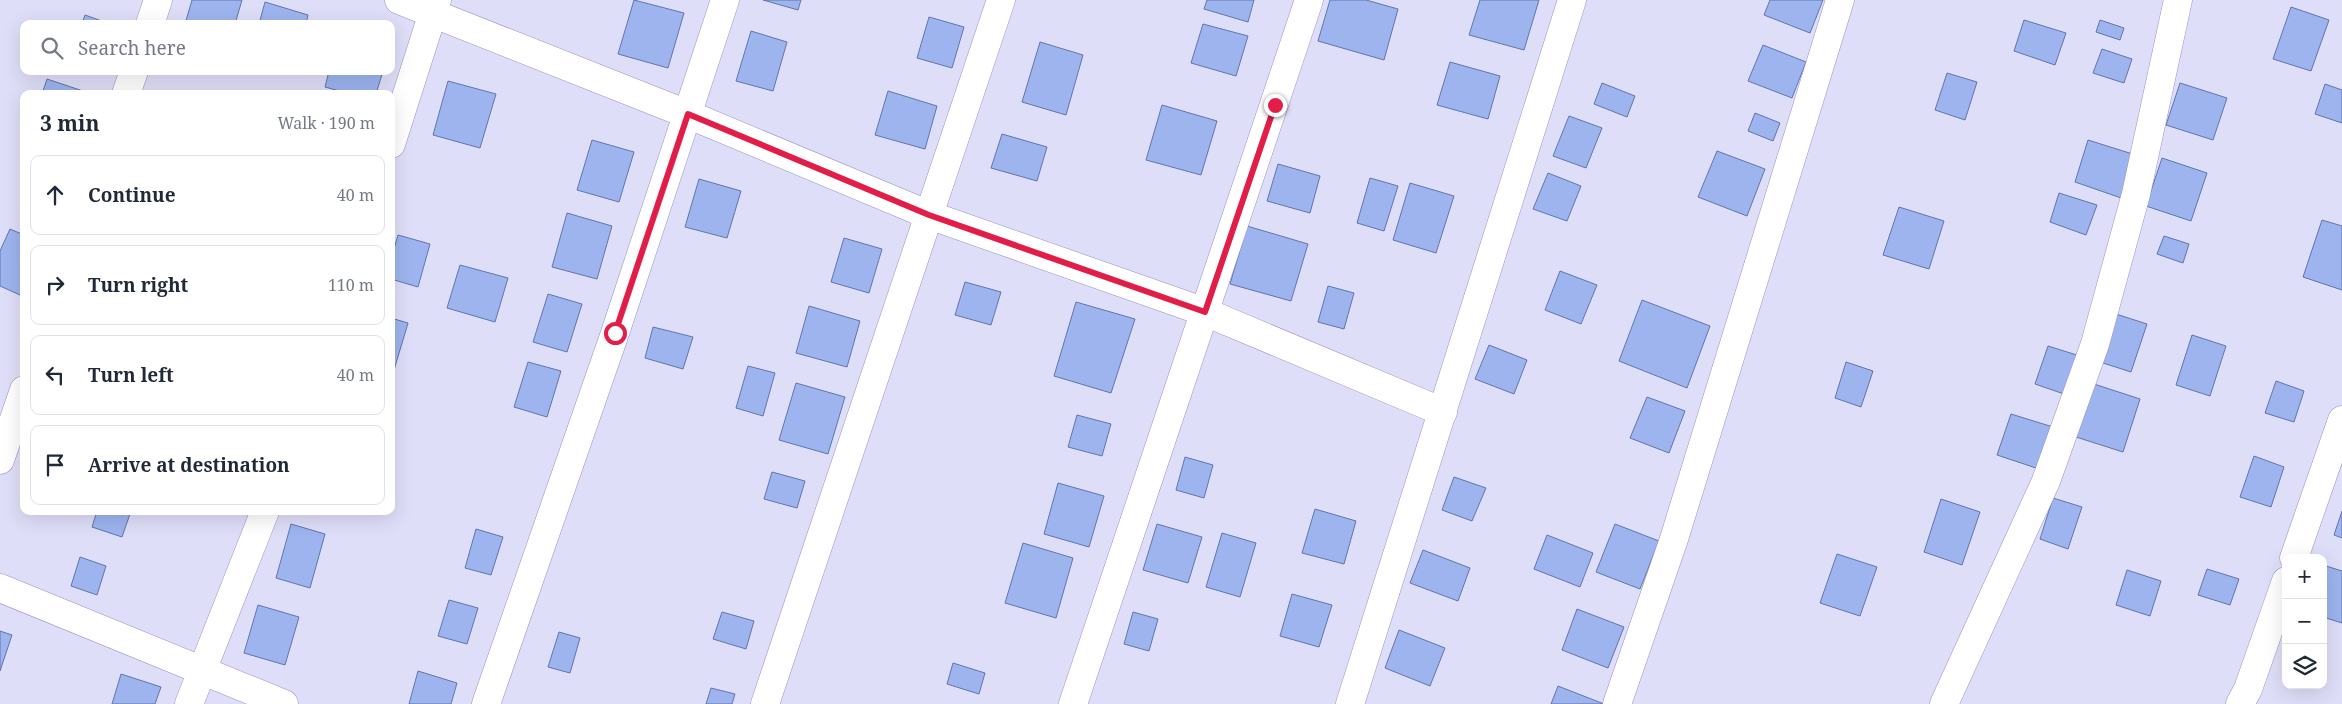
<!DOCTYPE html>
<html lang="en">
<head>
<meta charset="utf-8">
<style>
  body { margin:0; font-family:"Noto Serif",serif; background:#f2f2f3; color:#1f2937 }
  .controls { position:absolute; right:15px; bottom:15px; display:grid; overflow:hidden; border-radius:10px; box-shadow:0 5px 20px #0002 }
  .controls button { width:45px; height:45px; display:grid; place-items:center; padding:0; border:0; border-bottom:1px solid #e0e1e3; background:#fff; color:#1f2937; font:25px sans-serif }
  .stop { position:absolute; width:15px; height:15px; margin:-11px; border:4px solid #e11d48; border-radius:50%; background:#fff }
  .stop.end { background:#e11d48; border-color:#fff; box-shadow:0 1px 5px #0008 }
  .list { margin:0; padding:0; list-style:none }
  h2 { display:flex; justify-content:space-between; align-items:center; height:65px; margin:0; padding:0 20px; font-size:21px }
  h2 small { font-size:16px; font-weight:400; color:#747a83 }
  .list li { display:grid; grid-template-columns:32px 1fr auto; gap:15px; align-items:center; box-sizing:border-box; height:80px; margin:0 10px 10px; padding:0 10px; border:1px solid #e0e1e3; border-radius:10px }
  .list b { display:block; font-size:19px; white-space:nowrap }
  .list em { font-size:16px; font-style:normal; color:#747a83 }
  .icon { flex:none; width:28px; height:28px; fill:none; stroke:currentColor; stroke-width:2; stroke-linecap:round; stroke-linejoin:round }
  .map { position:relative; flex:none; width:2342px; height:704px; overflow:hidden }
  .search { position:absolute; background:#fff; box-shadow:0 5px 20px #0002; left:20px; top:20px; width:375px; height:55px; display:flex; align-items:center; gap:12px; box-sizing:border-box; padding:0 18px; border-radius:10px; color:#747a83; font-size:19px }
  .panel { position:absolute; background:#fff; box-shadow:0 5px 20px #0002; left:20px; top:90px; width:375px; height:425px; border-radius:10px }
  .map>svg:first-child { display:block }
</style>
</head>
<body>
<div class="map">
<svg width="2342" height="704" viewBox="0 0 2342 704">
  <rect width="100%" height="100%" fill="#dfdef8"/>
  <g fill="#9db4ef" stroke="#6075ac">
    <polygon points="192,0 242,0 235,24 185,24"/>
    <polygon points="634,0 684,13 668,68 618,54"/>
    <polygon points="763,0 801,0 798,10"/>
    <polygon points="1207,0 1254,0 1248,22 1204,9"/>
    <polygon points="1330,0 1366,0 1398,9 1384,60 1318,41"/>
    <polygon points="1480,0 1539,0 1524,50 1469,35"/>
    <polygon points="1770,0 1823,0 1810,33 1764,15"/>
    <polygon points="265,2 308,15 306,24 259,24"/>
    <polygon points="2291,7 2329,20 2311,71 2273,59"/>
    <polygon points="85,15 110,24 82,24"/>
    <polygon points="929,17 964,27 952,68 917,58"/>
    <polygon points="2024,20 2066,33 2055,65 2014,51"/>
    <polygon points="2100,20 2124,28 2120,40 2096,32"/>
    <polygon points="1203,24 1248,36 1236,76 1191,63"/>
    <polygon points="751,31 787,42 773,91 736,81"/>
    <polygon points="1040,42 1083,55 1066,115 1022,102"/>
    <polygon points="1763,45 1806,62 1792,98 1748,81"/>
    <polygon points="2102,49 2132,59 2124,83 2093,73"/>
    <polygon points="1450,62 1500,76 1488,119 1437,105"/>
    <polygon points="329,71 383,71 376,94 350,94 325,87"/>
    <polygon points="1947,73 1977,82 1965,120 1935,110"/>
    <polygon points="47,79 92,94 42,94"/>
    <polygon points="448,81 496,94 480,148 433,135"/>
    <polygon points="1602,83 1635,96 1627,117 1594,104"/>
    <polygon points="2180,83 2227,98 2213,140 2166,125"/>
    <polygon points="2325,84 2342,90 2342,123 2315,114"/>
    <polygon points="888,91 937,106 925,149 875,135"/>
    <polygon points="1162,105 1217,121 1201,175 1146,160"/>
    <polygon points="1755,113 1780,123 1773,141 1748,131"/>
    <polygon points="1569,116 1602,128 1586,168 1553,156"/>
    <polygon points="1002,134 1047,147 1037,181 991,168"/>
    <polygon points="592,140 634,152 619,202 577,190"/>
    <polygon points="2088,140 2139,156 2124,199 2075,182"/>
    <polygon points="1717,151 1765,169 1747,216 1698,197"/>
    <polygon points="2162,158 2207,173 2191,221 2146,206"/>
    <polygon points="1278,164 1320,176 1310,213 1267,201"/>
    <polygon points="1548,173 1581,186 1567,221 1533,209"/>
    <polygon points="1370,178 1398,186 1384,231 1357,223"/>
    <polygon points="699,179 741,191 727,238 685,227"/>
    <polygon points="1410,183 1454,196 1436,253 1393,240"/>
    <polygon points="2059,193 2097,205 2086,235 2050,222"/>
    <polygon points="1899,207 1944,221 1929,269 1883,255"/>
    <polygon points="567,213 612,226 597,279 552,267"/>
    <polygon points="2322,220 2342,226 2342,290 2303,277"/>
    <polygon points="1247,226 1308,244 1291,301 1230,284"/>
    <polygon points="10,229 24,235 24,287 20,295 0,286 0,251"/>
    <polygon points="398,235 430,244 418,287 391,279 391,259"/>
    <polygon points="2164,236 2189,244 2183,263 2157,254"/>
    <polygon points="844,238 882,249 869,293 831,282"/>
    <polygon points="460,265 508,278 495,322 447,308"/>
    <polygon points="1560,271 1597,285 1581,324 1545,310"/>
    <polygon points="965,282 1001,292 991,325 955,315"/>
    <polygon points="1328,286 1354,293 1344,329 1318,322"/>
    <polygon points="548,294 582,304 567,352 533,342"/>
    <polygon points="1642,300 1710,326 1687,388 1619,361"/>
    <polygon points="1076,302 1135,319 1111,393 1054,376"/>
    <polygon points="809,306 860,321 847,367 796,353"/>
    <polygon points="2116,314 2147,324 2131,372 2100,362"/>
    <polygon points="391,318 408,323 394,370 391,370"/>
    <polygon points="653,327 693,337 683,369 645,358"/>
    <polygon points="2192,335 2226,346 2210,396 2176,385"/>
    <polygon points="1489,345 1527,360 1514,394 1475,379"/>
    <polygon points="2048,346 2080,356 2067,395 2035,384"/>
    <polygon points="528,362 561,371 547,417 514,407"/>
    <polygon points="1846,362 1873,371 1861,407 1835,398"/>
    <polygon points="748,366 775,373 763,416 736,408"/>
    <polygon points="2276,381 2304,391 2294,422 2265,413"/>
    <polygon points="796,383 845,397 828,454 779,440"/>
    <polygon points="2094,384 2140,399 2123,452 2076,437"/>
    <polygon points="1647,397 1685,411 1669,453 1630,438"/>
    <polygon points="2011,414 2053,427 2039,469 1997,455"/>
    <polygon points="1077,415 1111,424 1102,456 1068,447"/>
    <polygon points="2254,456 2284,467 2271,507 2240,497"/>
    <polygon points="1185,457 1213,465 1204,498 1176,490"/>
    <polygon points="772,472 805,481 797,508 764,499"/>
    <polygon points="1454,477 1486,488 1472,521 1442,510"/>
    <polygon points="1058,483 1104,496 1089,547 1044,534"/>
    <polygon points="2053,498 2082,507 2068,549 2040,539"/>
    <polygon points="1941,499 1980,512 1962,565 1924,552"/>
    <polygon points="1315,509 1356,521 1344,564 1302,553"/>
    <polygon points="97,511 131,511 122,537 92,527"/>
    <polygon points="2342,511 2342,538 2334,535"/>
    <polygon points="291,524 325,534 310,588 276,578"/>
    <polygon points="1157,524 1202,537 1188,583 1143,570"/>
    <polygon points="1615,524 1659,541 1640,589 1596,572"/>
    <polygon points="476,529 503,537 491,575 465,568"/>
    <polygon points="1222,533 1256,543 1240,597 1206,587"/>
    <polygon points="1547,535 1593,553 1580,587 1534,569"/>
    <polygon points="1023,543 1073,558 1056,618 1005,603"/>
    <polygon points="1423,550 1470,568 1458,601 1410,583"/>
    <polygon points="1837,554 1877,567 1860,616 1820,603"/>
    <polygon points="80,557 106,566 97,595 71,586"/>
    <polygon points="2323,565 2342,571 2342,623 2323,617"/>
    <polygon points="2207,569 2239,579 2230,605 2198,595"/>
    <polygon points="2127,570 2161,581 2150,616 2116,605"/>
    <polygon points="1292,594 1332,605 1319,647 1280,636"/>
    <polygon points="449,600 478,608 467,644 438,636"/>
    <polygon points="258,605 299,617 285,665 244,653"/>
    <polygon points="1577,609 1624,627 1608,668 1562,650"/>
    <polygon points="722,612 754,621 746,649 713,639"/>
    <polygon points="1133,612 1158,619 1149,651 1124,644"/>
    <polygon points="1399,630 1445,648 1430,686 1385,668"/>
    <polygon points="0,631 12,635 0,671"/>
    <polygon points="559,632 580,638 570,673 548,667"/>
    <polygon points="953,663 985,673 979,694 947,684"/>
    <polygon points="418,671 457,683 451,704 409,704"/>
    <polygon points="121,674 161,687 155,704 112,704"/>
    <polygon points="1558,686 1604,704 1551,704"/>
    <polygon points="711,688 735,694 732,704 706,704"/>
  </g>
  <g fill="none" stroke-linecap="round" stroke-linejoin="round">
    <g stroke="#9691ce" stroke-width="29">
      <g id="minor">
        <polyline points="399,0 687,114 929,215 1205,312 1443,412"/>
        <polyline points="150,24 158,0"/>
        <polyline points="126,94 134,71"/>
        <polyline points="391,144 437,0"/>
        <polyline points="0,460 24,390"/>
        <polyline points="2294,558 2342,420"/>
        <polyline points="0,588 284,704"/>
        <polyline points="189,704 265,511"/>
        <polyline points="486,704 615,333 725,0"/>
        <polyline points="765,704 1001,0"/>
        <polyline points="1073,704 1309,0"/>
        <polyline points="1350,704 1572,0"/>
        <polyline points="1617,704 1674,539 1840,0"/>
        <polyline points="1944,704 2046,481 2095,344 2136,194 2178,0"/>
        <polyline points="2240,704 2248,689 2286,581"/>
      </g>
    </g>
    <use href="#minor" stroke="#fff" stroke-width="28"/>
  </g>
  <g fill="none" stroke-linecap="round" stroke-linejoin="round">
    <polyline stroke="#e11d48" stroke-width="6" points="615,333 688,114 929,215 1205,312 1275,105"/>
  </g>
</svg>
<div class="controls">
<button>+</button>
<button>−</button>
<button><svg class="icon" aria-label="layers" viewBox="0 0 24 24"><path d="M12 4l9 5-9 5-9-5zM3 14l9 5 9-5"/></svg></button>
</div>
<div class="stop" style="left:615px;top:333px"></div>
<div class="stop end" style="left:1275px;top:105px"></div>
<div class="search"><svg class="icon" aria-label="search" viewBox="0 0 24 24"><circle cx="10" cy="10" r="6"/><path d="M15 15l6 6"/></svg>Search here</div>
<section class="panel">
<h2>3 min<small>Walk · 190 m</small></h2>
<ul class="list">
<li><svg class="icon" aria-label="ahead" viewBox="0 0 24 24"><path d="M12 20V5M6 11l6-6 6 6"/></svg><div><b>Continue</b></div><em>40 m</em></li>
<li><svg class="icon" aria-label="right" viewBox="0 0 24 24"><path d="M7 20v-9h11M14 6l5 5-5 5"/></svg><div><b>Turn right</b></div><em>110 m</em></li>
<li><svg class="icon" aria-label="left" viewBox="0 0 24 24"><path d="M17 20v-9H6M10 6l-5 5 5 5"/></svg><div><b>Turn left</b></div><em>40 m</em></li>
<li><svg class="icon" aria-label="arrive" viewBox="0 0 24 24"><path d="M6 21V4h12l-3 4 3 4H6"/></svg><div><b>Arrive at destination</b></div></li>
</ul>
</section>
</div>
</body>
</html>
